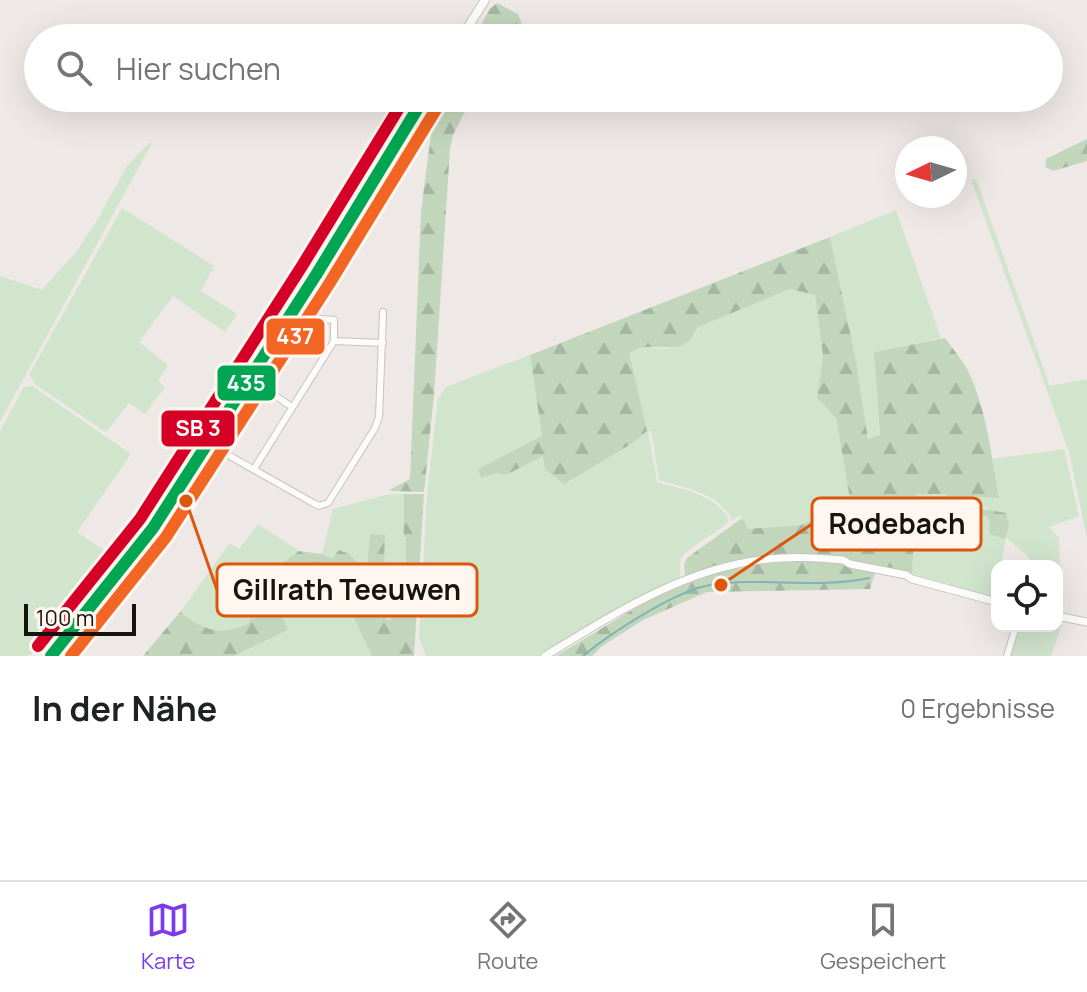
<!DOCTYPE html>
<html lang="de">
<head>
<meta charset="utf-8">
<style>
  body { margin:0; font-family:Manrope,sans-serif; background:#f2f2f2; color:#202124 }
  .controls { position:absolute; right:24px; bottom:24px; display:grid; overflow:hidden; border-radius:16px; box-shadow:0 8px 32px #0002 }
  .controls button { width:72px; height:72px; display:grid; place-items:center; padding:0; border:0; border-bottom:2px solid #e0e0e0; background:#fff; color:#202124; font:40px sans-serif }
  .compass { position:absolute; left:895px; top:136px; width:72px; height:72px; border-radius:50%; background:#fff; box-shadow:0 8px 32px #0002; rotate:265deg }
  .scale { position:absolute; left:24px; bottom:20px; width:112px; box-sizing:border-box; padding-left:8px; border:4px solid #171311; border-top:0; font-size:22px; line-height:28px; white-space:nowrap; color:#171311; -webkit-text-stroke:6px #fff6f0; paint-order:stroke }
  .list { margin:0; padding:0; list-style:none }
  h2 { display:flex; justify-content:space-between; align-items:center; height:104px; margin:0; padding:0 32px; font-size:34px }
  h2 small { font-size:26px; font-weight:400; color:#757577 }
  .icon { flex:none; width:44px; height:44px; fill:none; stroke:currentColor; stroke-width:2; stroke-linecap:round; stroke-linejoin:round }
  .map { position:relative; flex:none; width:1087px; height:656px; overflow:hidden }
  .search { position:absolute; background:#fff; box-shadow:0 8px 32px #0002; left:24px; right:24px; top:24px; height:88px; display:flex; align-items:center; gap:20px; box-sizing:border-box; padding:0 28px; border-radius:44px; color:#757577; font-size:30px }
  .sheet { height:224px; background:#fff }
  nav { display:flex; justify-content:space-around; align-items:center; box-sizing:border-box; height:112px; border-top:2px solid #e0e0e0; background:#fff; font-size:22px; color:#757577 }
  nav a { display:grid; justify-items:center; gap:4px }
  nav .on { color:#7c3aed }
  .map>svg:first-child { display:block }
</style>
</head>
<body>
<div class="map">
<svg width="1087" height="656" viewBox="0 0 1087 656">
  <defs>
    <pattern id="forest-firs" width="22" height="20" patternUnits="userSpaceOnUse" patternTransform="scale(2)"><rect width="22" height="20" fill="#c2d6bc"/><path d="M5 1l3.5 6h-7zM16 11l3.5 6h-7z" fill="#a6b7a1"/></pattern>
    <pattern id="park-tufts" width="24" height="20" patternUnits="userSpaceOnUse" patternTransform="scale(2)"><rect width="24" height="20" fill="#d1e4cc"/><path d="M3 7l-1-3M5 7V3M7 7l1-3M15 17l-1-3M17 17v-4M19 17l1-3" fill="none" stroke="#b3c3ae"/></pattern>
  </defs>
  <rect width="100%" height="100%" fill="#eee9e6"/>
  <g fill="#d1e4cc">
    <polygon points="430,98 432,98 347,235 345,234"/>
    <polygon points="149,143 152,143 0,422 0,276 42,290 76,252 99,217 127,166"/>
    <polygon points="976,179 1050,386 1087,379 1087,538 1069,452 971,180"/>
    <polygon points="122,208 214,266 201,291 237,314 225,332 173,296 139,342 168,365 158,380 165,387 145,414 129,403 106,432 36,385 29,375"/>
    <polygon points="896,210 941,338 874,352 880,436 868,439 856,361 830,237"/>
    <polygon points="336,247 336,251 270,361 262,379 261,373 269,359"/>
    <path d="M 790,289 L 815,295 L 823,355 L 817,398 L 836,418 L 850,499 L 802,525 L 747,530 L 741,515 L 732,520 C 720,493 685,488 659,480 L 651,431 L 648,431 L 657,482 C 681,489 719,495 729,521 C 717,534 692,544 682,557 C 678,563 680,570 680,577 L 630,601 L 540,656 L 426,656 L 419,638 L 427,493 L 438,398 L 446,387 L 530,355 L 542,437 L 478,469 L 481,478 L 497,473 L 506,475 L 543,456 L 629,353 L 647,347 L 666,349 L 694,337 L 698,327 Z"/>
    <polygon points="32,386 131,454 77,532 114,557 40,650 26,656 0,656 0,431 24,387"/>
    <polygon points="1064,449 1079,516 1049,527 1059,538 1061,611 1057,610 1057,566 1029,566 1029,557 1006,538 1001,566 997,566 997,598 912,574 915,494 946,494 966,527 983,515 989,517 1004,539 987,508 953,504 955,496 998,498 992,459"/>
    <path d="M 404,494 L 403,597 L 398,612 L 388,621 L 383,614 C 382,569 354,572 322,554 L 333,509 L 385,495 Z"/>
    <path d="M 258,524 L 299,551 L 273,570 L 248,624 C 218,636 206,631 180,612 L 230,543 L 239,549 Z"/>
    <polygon points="340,586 372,656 234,656 288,630 280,613"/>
    <polygon points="1057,623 1062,624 1051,656 1009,656 1018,626 1057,626"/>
  </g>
  <g fill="url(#forest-firs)">
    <polygon points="497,3 518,14 523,26 517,38 473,38 490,9"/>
    <polygon points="436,98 472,98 453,135 450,149 434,395 424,492 393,491 389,490 410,479 421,211 431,134 418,126"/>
    <polygon points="1087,139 1087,161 1053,171 1045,167 1046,159"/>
    <path d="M 830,237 L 856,361 L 868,439 L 880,435 L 874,352 L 945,338 C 952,348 961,358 967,369 C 987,408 991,456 999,498 L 955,496 L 953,504 L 1006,513 L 1009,527 L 1005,539 L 990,534 L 989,518 L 983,515 L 966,527 L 948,518 L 946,494 L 916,494 L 912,574 L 877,567 L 870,589 L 707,592 L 643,620 L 601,647 L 592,656 L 556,656 L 649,600 L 686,583 L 684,565 L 687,558 L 742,518 L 748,529 L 802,525 L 850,499 L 836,418 L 817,398 L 823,355 L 815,295 L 790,289 L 698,327 C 687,353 669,346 648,347 C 642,347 635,351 629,353 L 647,431 L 631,444 L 564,484 L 545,469 L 543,456 L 506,475 L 497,473 L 481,478 L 478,469 L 542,436 L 530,355 Z"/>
    <path d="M 404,494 L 424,494 L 414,656 L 372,656 L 339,586 L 281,613 L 288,630 L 234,656 L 143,656 L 180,612 C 206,631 217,636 248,624 L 273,570 L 299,551 L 322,554 L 332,559 L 339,550 L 349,554 L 367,573 L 370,534 L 385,535 L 383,614 L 389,620 L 398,612 L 403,597 Z"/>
  </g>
  <path fill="url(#park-tufts)" d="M 385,537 L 406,537 C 405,563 411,603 388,620 L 383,614 Z"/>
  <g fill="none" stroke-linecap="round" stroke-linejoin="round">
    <path stroke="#80b4b6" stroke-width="2" d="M 583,656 C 609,634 677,590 710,585 C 762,577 818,589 869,578"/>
    <g stroke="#c7c3c1" stroke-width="8">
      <g id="minor">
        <polyline points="310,318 334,320 334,341"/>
        <polyline points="250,379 292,407"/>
        <polyline points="221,451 313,503 319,506 328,503 375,428 379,417 383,312"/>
        <polyline points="254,469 334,341 383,343"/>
        <polyline points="1007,656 1016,626"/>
      </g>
    </g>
    <g stroke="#c7c3c1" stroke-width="9">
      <g id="tertiary">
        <polyline points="1057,616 1087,622"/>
        <path d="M 545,656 C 614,614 686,567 769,559 C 793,556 818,558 843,560 L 850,564 L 906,575 L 912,579 L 997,602"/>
      </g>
    </g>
    <g stroke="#c7c3c1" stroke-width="10">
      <g id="secondary">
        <polyline points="461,38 485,0"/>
        <polyline points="51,656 153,528 316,275 424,98"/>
      </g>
    </g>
    <use href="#minor" stroke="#fcfcfb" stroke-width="6"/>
    <use href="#tertiary" stroke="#fcfcfb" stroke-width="7"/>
    <use href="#secondary" stroke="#fcfcfb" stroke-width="8"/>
    <g stroke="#fff6f0" stroke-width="18">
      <polyline id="bus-1" points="51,656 153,528 316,275 424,98"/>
    </g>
    <g stroke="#fff6f0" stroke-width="18">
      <polyline id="bus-2" points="71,656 166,537 329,284 438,106"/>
    </g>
    <g stroke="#fff6f0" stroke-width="18">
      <polyline id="bus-3" points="38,646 140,519 302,266 405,98"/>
    </g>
    <use href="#bus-1" stroke="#00a651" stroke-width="12"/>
    <use href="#bus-2" stroke="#f26522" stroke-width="12"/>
    <use href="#bus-3" stroke="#d60026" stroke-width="12"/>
  </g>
  <path fill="none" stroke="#de560c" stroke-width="3" d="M721 585L812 524M186 501L217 590"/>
  <g fill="#de560c" stroke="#fff6f0" stroke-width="3">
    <circle cx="721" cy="585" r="8"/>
    <circle cx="186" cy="501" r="8"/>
  </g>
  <g fill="#fff6f0" stroke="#de560c" stroke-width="3">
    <rect x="812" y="498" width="169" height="52" rx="8"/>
    <rect x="217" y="564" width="260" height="52" rx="8"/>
  </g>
  <g font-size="28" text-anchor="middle" font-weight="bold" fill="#171311">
    <text x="897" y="534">Rodebach</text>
    <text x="347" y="600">Gillrath Teeuwen</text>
  </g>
  <g stroke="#fff6f0" stroke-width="3">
    <rect x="265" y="317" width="61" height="39" rx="8" fill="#f26522"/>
    <rect x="216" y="364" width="61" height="38" rx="8" fill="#00a651"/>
    <rect x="160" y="409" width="76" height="39" rx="8" fill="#d60026"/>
  </g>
  <g font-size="22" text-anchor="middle" font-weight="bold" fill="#fff">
    <text x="295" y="344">437</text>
    <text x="246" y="391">435</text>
    <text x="198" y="436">SB 3</text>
  </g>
</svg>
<div class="controls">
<button><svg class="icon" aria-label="locate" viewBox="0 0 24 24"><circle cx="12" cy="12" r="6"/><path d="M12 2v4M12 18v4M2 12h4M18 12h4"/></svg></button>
</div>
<svg class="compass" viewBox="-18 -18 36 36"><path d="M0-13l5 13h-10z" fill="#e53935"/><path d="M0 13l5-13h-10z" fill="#757577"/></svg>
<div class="scale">100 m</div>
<div class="search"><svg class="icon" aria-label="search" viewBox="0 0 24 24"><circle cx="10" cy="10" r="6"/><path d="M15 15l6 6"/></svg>Hier suchen</div>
</div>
<section class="sheet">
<h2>In der Nähe<small>0 Ergebnisse</small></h2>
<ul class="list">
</ul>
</section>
<nav>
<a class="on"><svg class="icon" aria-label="map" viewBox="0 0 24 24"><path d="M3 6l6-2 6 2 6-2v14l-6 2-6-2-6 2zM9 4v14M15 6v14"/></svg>Karte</a>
<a><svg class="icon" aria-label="directions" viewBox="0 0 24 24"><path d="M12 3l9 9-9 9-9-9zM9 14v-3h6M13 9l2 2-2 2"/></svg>Route</a>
<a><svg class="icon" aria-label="saved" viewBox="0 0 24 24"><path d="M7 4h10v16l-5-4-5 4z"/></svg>Gespeichert</a>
</nav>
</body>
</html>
